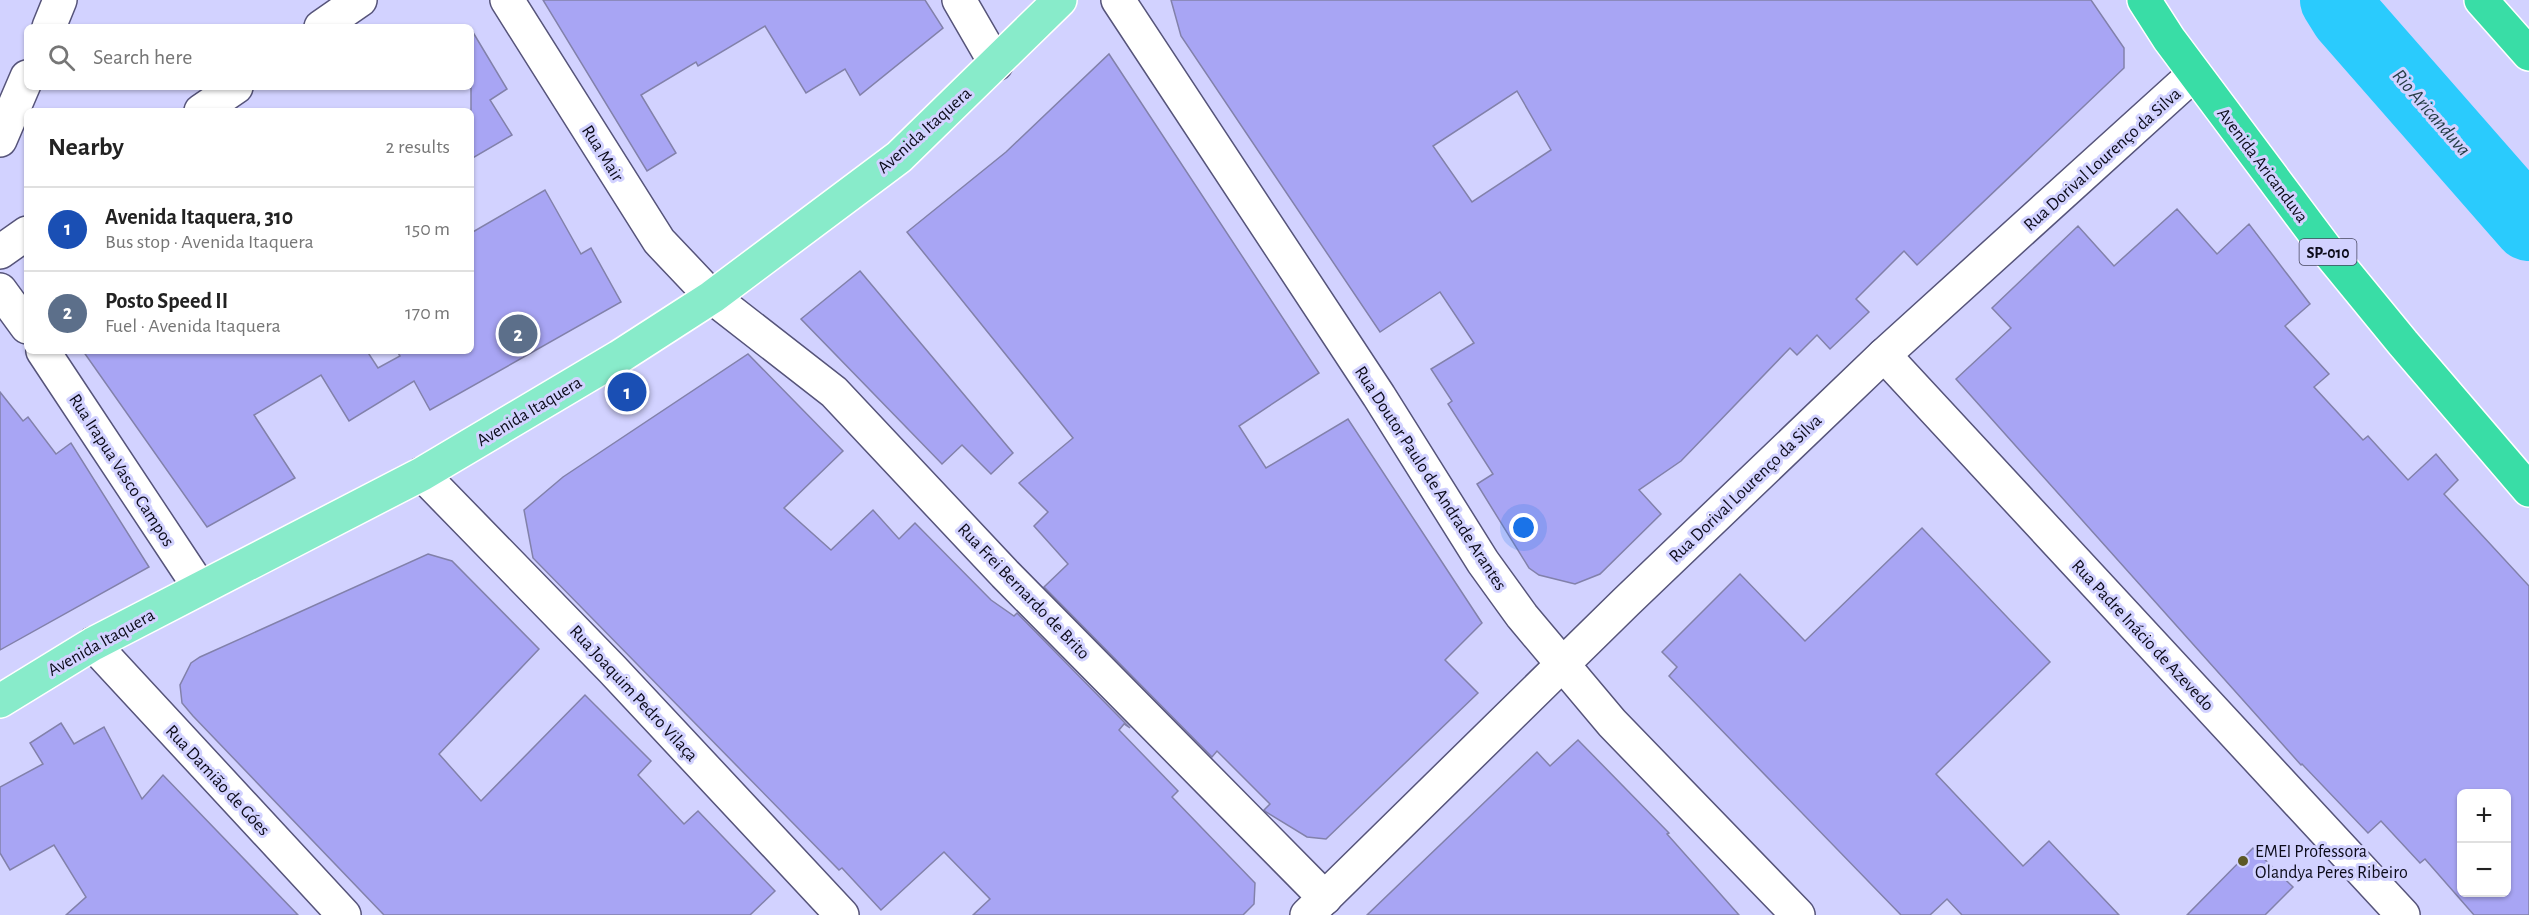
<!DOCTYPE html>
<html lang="en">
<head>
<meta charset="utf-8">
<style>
  body { margin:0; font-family:"Alegreya Sans",sans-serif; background:#f2f2f2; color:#222 }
  .controls { position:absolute; right:18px; bottom:18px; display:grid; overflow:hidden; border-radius:9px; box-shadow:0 2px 4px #0004 }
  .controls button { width:54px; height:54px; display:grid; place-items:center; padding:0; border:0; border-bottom:2px solid #e0e0e0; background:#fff; color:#222; font:30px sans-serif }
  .you { position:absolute; left:1524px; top:528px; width:21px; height:21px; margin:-15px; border:4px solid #fff; border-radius:50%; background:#1a73e8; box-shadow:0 0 0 9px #1a73e833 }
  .badge { display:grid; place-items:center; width:39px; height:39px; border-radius:50%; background:#2563eb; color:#fff; font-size:20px; font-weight:700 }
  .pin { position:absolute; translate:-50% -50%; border:3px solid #fff; box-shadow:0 2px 6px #0006 }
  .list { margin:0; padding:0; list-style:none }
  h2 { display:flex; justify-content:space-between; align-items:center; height:78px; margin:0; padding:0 24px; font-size:26px }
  h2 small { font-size:20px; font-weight:400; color:#767676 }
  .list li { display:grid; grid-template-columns:39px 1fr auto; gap:18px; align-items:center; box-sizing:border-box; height:84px; padding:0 24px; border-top:2px solid #e0e0e0 }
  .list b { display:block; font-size:22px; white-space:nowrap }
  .list p { margin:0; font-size:20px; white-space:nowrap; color:#767676 }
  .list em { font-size:20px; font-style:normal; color:#767676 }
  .icon { flex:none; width:33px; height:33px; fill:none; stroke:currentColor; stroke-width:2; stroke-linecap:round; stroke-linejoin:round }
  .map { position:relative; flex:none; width:2529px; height:915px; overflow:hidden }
  .search { position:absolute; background:#fff; box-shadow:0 2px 4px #0004; left:24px; top:24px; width:450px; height:66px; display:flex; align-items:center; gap:15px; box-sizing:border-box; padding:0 21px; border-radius:9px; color:#767676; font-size:22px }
  .panel { position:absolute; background:#fff; box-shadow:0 2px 4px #0004; left:24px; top:108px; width:450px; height:246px; border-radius:9px }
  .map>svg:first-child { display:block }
</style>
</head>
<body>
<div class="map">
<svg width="2529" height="915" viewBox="0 0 2529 915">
  <rect width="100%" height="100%" fill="#d2d2ff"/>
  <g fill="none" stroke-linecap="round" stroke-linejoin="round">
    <polyline stroke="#2acbfd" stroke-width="72" points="2336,0 2346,16 2529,225"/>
  </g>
  <g fill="#a8a5f4" stroke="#8281aa" stroke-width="1.5" fill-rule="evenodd">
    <polygon points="543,0 925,0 943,28 860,95 845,69 806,93 765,26 698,66 696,62 641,95 676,153 647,171"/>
    <path d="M 1171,0 L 2091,0 L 2124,48 L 2124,68 L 1917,265 L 1904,251 L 1856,299 L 1869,312 L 1830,349 L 1817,335 L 1797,355 L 1790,348 L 1681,461 L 1639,490 L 1661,514 L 1600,574 L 1575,584 L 1539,575 L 1529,568 L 1477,484 L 1493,474 L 1448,404 L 1452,401 L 1431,369 L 1474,343 L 1440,292 L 1380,332 L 1181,36 ZM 1517,91 L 1551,150 L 1472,202 L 1433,146 Z"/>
    <polygon points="471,29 507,89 490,100 512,135 471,159"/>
    <polygon points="1109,54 1319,373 1239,426 1266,468 1348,419 1482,623 1445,660 1478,693 1326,839 1307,837 1266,812 1264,810 1270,804 1217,751 1212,757 1044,587 1068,564 1034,526 1048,512 1019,483 1073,438 907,232 1006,152"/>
    <polygon points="545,190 581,254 591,248 621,302 430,410 414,381 349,421 321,375 254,415 295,478 207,527 83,351 367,351 378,368 400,356 397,351 471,351 471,233"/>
    <path d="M 2177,209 L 2217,254 L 2249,224 L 2310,304 L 2285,326 L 2329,374 L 2314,387 L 2363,440 L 2368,436 L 2408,480 L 2436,454 L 2458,480 L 2444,494 L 2529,586 L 2529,915 L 2474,915 L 2425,859 L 2420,863 L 2381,821 L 2368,833 L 2302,764 L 2301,765 L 1956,379 L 2011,328 L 1992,308 L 2078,226 L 2114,266 ZM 2462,794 L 2506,794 L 2506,892 L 2462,892 Z"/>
    <polygon points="860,271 1013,453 991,474 962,445 942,464 801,319"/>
    <polygon points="748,354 843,451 784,508 831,550 873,510 899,539 915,523 991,600 1014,616 1017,613 1130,728 1124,724 1119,730 1178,791 1172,797 1255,883 1254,904 1243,915 973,915 990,899 944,852 881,910 842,868 839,870 533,558 524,510 563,477"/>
    <polygon points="0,392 23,421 28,417 56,454 71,443 149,567 0,650"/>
    <polygon points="1922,528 2050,662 1936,774 2023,866 2049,841 2119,915 1962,915 1947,899 1930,915 1901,915 1669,676 1677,667 1662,652 1740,574 1805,641"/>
    <polygon points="428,554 452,561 539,649 439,754 481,801 585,695 651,761 638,775 684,824 698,811 775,891 750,915 384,915 193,716 182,703 180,685 191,663 200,657"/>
    <polygon points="61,723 74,744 104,727 142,799 163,775 298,915 66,915 86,897 54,845 10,870 0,853 0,787 43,764 30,743"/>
    <polygon points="1578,740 1669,833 1667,834 1739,915 1367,915 1537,752 1550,766"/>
    <polygon points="2253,848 2293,887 2265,915 2187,915"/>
  </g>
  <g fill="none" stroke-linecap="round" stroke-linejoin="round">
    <g stroke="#56547a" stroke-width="36">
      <g id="street">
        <polyline points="507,0 659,241 712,297 834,392 1005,574 1325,898"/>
        <polyline points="959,0 996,64"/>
        <polyline points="1118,0 1379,396 1483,562 1522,616 1612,723 1798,915"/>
        <polyline points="49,27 60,0"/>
        <polyline points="321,27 360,0"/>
        <polyline points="201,111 236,87"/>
        <polyline points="0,140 27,77"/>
        <polyline points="0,252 27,233"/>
        <polyline points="0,290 27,327"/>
        <polyline points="43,351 200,588"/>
        <polyline points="1884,355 2403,915"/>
        <polyline points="422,474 612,669 842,915"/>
        <polyline points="93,644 344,915"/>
        <polyline points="1307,915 1626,602 1884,355 2194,74"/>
      </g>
    </g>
    <g stroke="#fff" stroke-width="36">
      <polyline id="primary" points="0,701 93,644 422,474 619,357 712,297 899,157 1060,0"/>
    </g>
    <g stroke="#fff" stroke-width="36">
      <g id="highway">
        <polyline points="2144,0 2169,39 2326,249 2403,343 2529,490"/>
        <polyline points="2481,0 2529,54"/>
      </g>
    </g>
    <use href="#street" stroke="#fff" stroke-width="33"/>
    <use href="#primary" stroke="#88ebca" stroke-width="33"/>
    <use href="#highway" stroke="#39dda6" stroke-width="33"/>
  </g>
  <circle fill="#5c5825" stroke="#d2d2ff" stroke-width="2" cx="2243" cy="861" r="6"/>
  <g text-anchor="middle" stroke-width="6" stroke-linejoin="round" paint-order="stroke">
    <rect fill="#d2d2ff" stroke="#47475f" stroke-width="1.5" x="2299.5" y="239" width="57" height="26" rx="4.5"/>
    <g font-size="16" font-weight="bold" fill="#0c0b1a">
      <text x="2328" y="258">SP-010</text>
    </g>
    <g font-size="18" fill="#0c0b1a" stroke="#d2d2ff">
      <text transform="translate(924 130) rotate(-42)" y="6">Avenida Itaquera</text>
      <text transform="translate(603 153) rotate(58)" y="6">Rua Mair</text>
      <text transform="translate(2102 159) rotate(-42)" y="6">Rua Dorival Lourenço da Silva</text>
      <text transform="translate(2263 165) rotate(53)" y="6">Avenida Aricanduva</text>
      <text transform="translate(529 411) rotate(-31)" y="6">Avenida Itaquera</text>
      <text transform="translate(122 470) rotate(57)" y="6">Rua Irapua Vasco Campos</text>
      <text transform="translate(1431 478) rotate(57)" y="6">Rua Doutor Paulo de Andrade Arantes</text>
      <text transform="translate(1745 488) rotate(-44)" y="6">Rua Dorival Lourenço da Silva</text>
      <text transform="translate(1024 591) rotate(46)" y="6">Rua Frei Bernardo de Brito</text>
      <text transform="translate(2143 635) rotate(47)" y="6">Rua Padre Inácio de Azevedo</text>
      <text transform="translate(101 642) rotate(-29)" y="6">Avenida Itaquera</text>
      <text transform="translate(634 693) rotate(47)" y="6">Rua Joaquim Pedro Vilaça</text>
      <text transform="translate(218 780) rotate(47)" y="6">Rua Damião de Góes</text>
    </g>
    <g font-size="18" fill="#0c0b1a" stroke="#d2d2ff" text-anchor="start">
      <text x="2255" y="857">EMEI Professora<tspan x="2255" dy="21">Olandya Peres Ribeiro</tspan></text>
    </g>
    <g font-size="20" font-style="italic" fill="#263e47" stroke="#d2d2ff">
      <text transform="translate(2432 112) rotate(49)" y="7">Rio Aricanduva</text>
    </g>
  </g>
</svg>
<div class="controls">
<button>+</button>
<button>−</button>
</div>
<div class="you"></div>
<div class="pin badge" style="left:627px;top:392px;background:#1a4fb4">1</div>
<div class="pin badge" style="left:518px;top:334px;background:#5c6f8a">2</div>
<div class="search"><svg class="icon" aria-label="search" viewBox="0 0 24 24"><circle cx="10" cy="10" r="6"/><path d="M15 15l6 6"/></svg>Search here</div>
<section class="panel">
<h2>Nearby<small>2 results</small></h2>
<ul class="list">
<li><span class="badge" style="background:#1a4fb4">1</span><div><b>Avenida Itaquera, 310</b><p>Bus stop · Avenida Itaquera</p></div><em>150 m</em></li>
<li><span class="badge" style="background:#5c6f8a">2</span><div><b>Posto Speed II</b><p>Fuel · Avenida Itaquera</p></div><em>170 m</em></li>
</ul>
</section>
</div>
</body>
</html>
